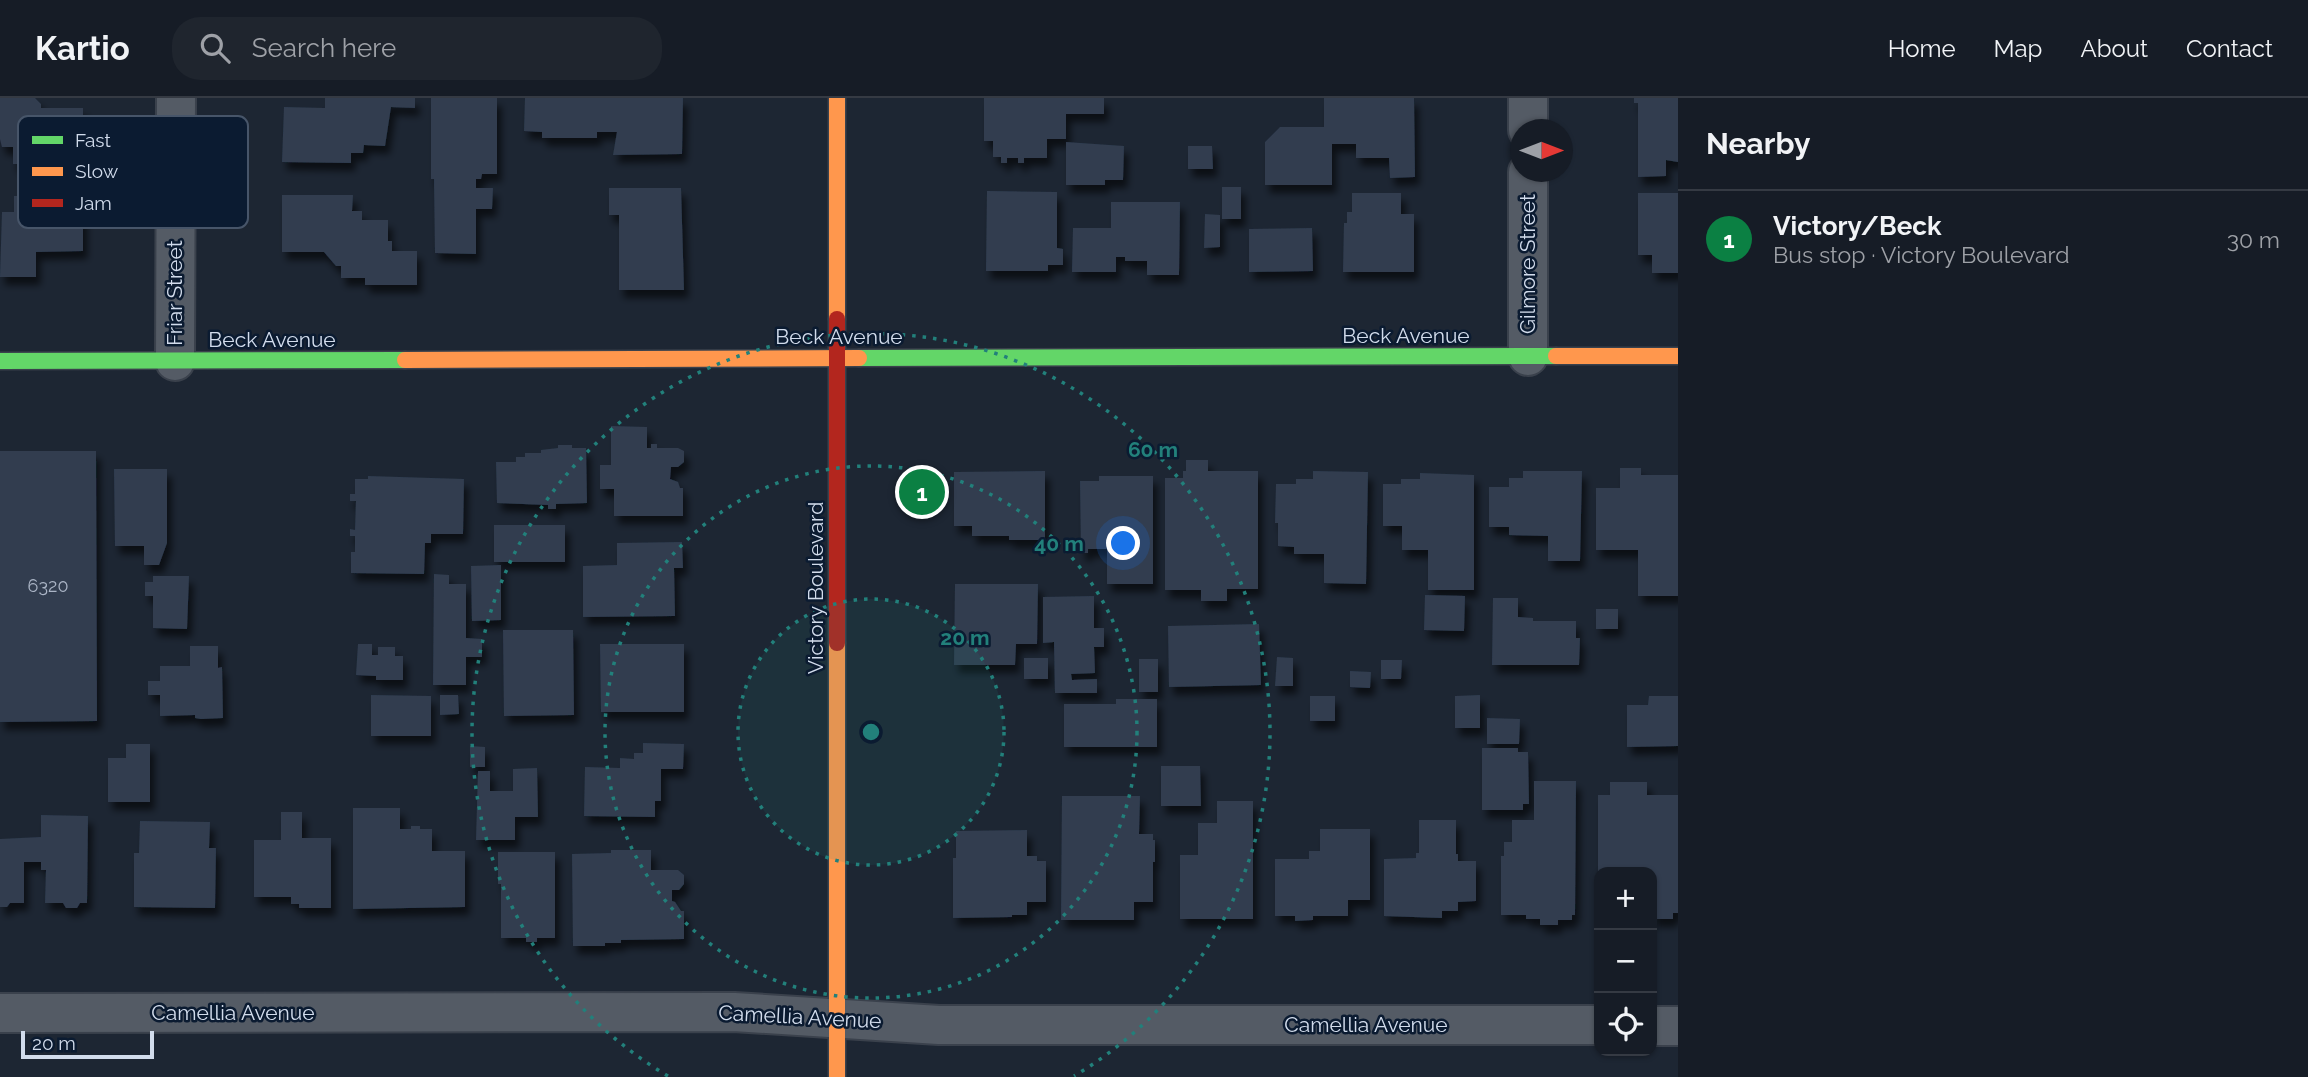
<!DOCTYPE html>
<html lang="en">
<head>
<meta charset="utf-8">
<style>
  body { margin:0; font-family:Raleway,sans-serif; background:#1f252e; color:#f1f3f6 }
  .controls { position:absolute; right:21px; bottom:21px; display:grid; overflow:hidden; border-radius:14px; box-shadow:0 2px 5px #0004 }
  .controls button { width:63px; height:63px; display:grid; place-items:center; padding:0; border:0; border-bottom:2px solid #353a43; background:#161c26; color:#f1f3f6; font:35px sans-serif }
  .compass { position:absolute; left:1510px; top:21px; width:63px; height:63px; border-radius:50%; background:#161c26; box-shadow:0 2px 5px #0004; rotate:90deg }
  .scale { position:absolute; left:21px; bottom:18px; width:133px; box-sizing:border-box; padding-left:7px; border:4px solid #d2dcec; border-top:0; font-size:19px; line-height:24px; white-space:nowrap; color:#d2dcec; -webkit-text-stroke:5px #0b1b31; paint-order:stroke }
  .you { position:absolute; left:1124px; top:446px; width:24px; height:24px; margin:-18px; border:5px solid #fff; border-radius:50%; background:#1a73e8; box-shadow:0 0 0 10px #1a73e833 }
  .badge { display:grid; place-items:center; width:46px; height:46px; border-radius:50%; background:#0b8043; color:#fff; font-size:23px; font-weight:700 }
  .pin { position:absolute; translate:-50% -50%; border:4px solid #fff; box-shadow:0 2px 7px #0006 }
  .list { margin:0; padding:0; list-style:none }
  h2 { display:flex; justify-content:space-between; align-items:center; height:91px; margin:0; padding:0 28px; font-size:30px }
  h2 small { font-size:23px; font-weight:400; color:#9ea1a7 }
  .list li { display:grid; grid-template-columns:46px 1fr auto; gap:21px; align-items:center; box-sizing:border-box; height:98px; padding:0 28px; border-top:2px solid #353a43 }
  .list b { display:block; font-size:26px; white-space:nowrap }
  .list p { margin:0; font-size:23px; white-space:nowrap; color:#9ea1a7 }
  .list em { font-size:23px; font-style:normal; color:#9ea1a7 }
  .icon { flex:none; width:38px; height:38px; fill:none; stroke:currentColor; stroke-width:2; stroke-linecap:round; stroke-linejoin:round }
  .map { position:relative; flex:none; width:1678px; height:979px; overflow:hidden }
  header { display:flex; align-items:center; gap:42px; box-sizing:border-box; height:98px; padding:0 35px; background:#161c26; border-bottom:2px solid #353a43 }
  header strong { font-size:33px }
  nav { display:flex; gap:38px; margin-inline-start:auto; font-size:24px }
  .search { width:490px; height:63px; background:#1f252e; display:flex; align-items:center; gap:18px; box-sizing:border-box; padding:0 24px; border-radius:28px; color:#9ea1a7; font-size:26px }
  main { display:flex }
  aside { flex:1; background:#161c26 }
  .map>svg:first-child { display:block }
</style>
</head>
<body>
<header>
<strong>Kartio</strong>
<div class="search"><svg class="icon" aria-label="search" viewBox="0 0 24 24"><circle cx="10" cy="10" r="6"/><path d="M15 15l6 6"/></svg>Search here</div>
<nav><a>Home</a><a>Map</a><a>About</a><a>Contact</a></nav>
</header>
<main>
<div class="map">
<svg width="1678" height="979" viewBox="0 0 1678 979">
  <defs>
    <filter id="shadow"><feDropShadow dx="4.5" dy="8" stdDeviation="3.5" flood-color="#0009"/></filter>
  </defs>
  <rect width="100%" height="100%" fill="#1d2633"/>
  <g fill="#303d50" filter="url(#shadow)">
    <polygon points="0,0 35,0 41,6 41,10 83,10 83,66 13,66 13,49 2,49 0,41"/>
    <polygon points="325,0 415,0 415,10 391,9 385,48 364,47 363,55 351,55 351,65 282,64 284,9 325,10"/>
    <polygon points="431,0 497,0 497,76 482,76 481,81 476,81 476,90 493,90 492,111 476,111 476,156 435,155 434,81 431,81"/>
    <polygon points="525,0 683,0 682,56 613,57 617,34 597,34 597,40 542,40 542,34 524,33"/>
    <polygon points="984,0 1104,0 1104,16 1066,16 1066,41 1047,41 1047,60 1024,60 1024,65 1018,65 1018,60 1007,60 1007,65 1001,65 1001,59 993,59 993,43 984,43"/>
    <polygon points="1324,0 1414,0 1415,79 1390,80 1389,60 1356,60 1356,46 1332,46 1332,87 1265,87 1265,44 1280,29 1324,29"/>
    <polygon points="1634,0 1678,0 1678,64 1666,62 1666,78 1638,79 1638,5 1634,5"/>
    <polygon points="1066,44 1124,48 1123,82 1105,82 1105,87 1066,87"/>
    <polygon points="1188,48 1212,48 1213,71 1188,71"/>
    <rect x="1222" y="89" width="19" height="32"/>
    <polygon points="609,90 681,90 684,192 619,192 619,117 609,117"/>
    <polygon points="987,93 1057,94 1057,150 1063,151 1063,167 1048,167 1048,173 986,173"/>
    <polygon points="1352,95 1401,95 1401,116 1414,116 1414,174 1343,174 1344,125 1347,125 1347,114 1352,114"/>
    <polygon points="1638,95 1678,95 1678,175 1652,175 1652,157 1638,157"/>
    <polygon points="282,97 353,97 352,113 362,113 362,122 388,122 388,143 392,143 392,153 417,153 417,187 365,187 365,180 341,180 341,168 336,168 324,154 282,154"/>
    <polygon points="14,98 83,98 83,153 36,154 36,179 0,179 2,114 14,114"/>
    <polygon points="1111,104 1180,104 1179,177 1147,177 1147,163 1125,163 1125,159 1116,159 1116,174 1072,174 1073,130 1111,130"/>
    <polygon points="1205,116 1220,117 1220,149 1204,150"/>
    <polygon points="1312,130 1313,173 1249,174 1249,131"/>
    <polygon points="611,328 647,329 647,350 651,350 651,346 657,346 657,350 678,350 684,353 684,364 678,369 671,369 670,381 678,384 680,390 683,390 683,418 614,418 614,391 600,391 600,367 611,367"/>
    <polygon points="558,347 572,347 572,350 586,350 587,405 556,406 556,411 548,411 548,407 497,405 496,364 516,364 516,359 525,359 525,355 541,355 541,352 558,350"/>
    <polygon points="0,353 96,353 97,623 0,624"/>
    <polygon points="1186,362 1208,362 1208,373 1258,373 1258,491 1227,491 1227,503 1201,503 1201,492 1165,492 1165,380 1183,380 1183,373 1186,373"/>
    <polygon points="1620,370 1641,370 1641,377 1678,377 1678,498 1638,498 1638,452 1596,452 1596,390 1620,390"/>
    <polygon points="114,371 167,371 167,445 159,467 144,467 144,448 115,448"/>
    <polygon points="1045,373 1045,442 1009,442 1009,438 972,438 972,428 954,428 954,374"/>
    <polygon points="1313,373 1368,374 1366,486 1324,485 1324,456 1294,456 1294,449 1278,448 1278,425 1275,425 1276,386 1296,386 1296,381 1313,381"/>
    <polygon points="1523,373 1582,373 1580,463 1548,463 1548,438 1509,437 1509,429 1489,429 1489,389 1509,389 1509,380 1523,380"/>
    <polygon points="1420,375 1474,377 1474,492 1428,492 1428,452 1402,452 1402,428 1383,428 1383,386 1401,386 1401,381 1420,381"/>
    <polygon points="368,378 464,381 463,436 431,436 431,445 425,445 424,476 351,475 351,454 355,454 355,438 350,438 350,431 355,432 356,403 350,403 350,396 355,396 355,381 368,381"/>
    <polygon points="1099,378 1153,378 1153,486 1107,486 1107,451 1088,451 1088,455 1081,455 1080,383 1099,383"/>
    <rect x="494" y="427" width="71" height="37"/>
    <polygon points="682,444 683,470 674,470 675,518 583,519 583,468 617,467 617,445"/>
    <polygon points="501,467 501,522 472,523 471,468"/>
    <polygon points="434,476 449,477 449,486 466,486 466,540 482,541 482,559 466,559 466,587 433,587"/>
    <polygon points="153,478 189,478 187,531 153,530 153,498 145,498 145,484 153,484"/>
    <polygon points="955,486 1038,486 1037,546 1016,546 1015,567 954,567"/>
    <polygon points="1425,497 1465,498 1464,533 1424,532"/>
    <polygon points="1094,498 1094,530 1104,530 1104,549 1094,549 1095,575 1071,576 1072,582 1097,581 1097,595 1055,595 1054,544 1043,545 1043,499"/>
    <polygon points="1493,500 1518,500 1518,519 1533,520 1533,523 1576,523 1576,540 1580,540 1579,567 1492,567"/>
    <rect x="1596" y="511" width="22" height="20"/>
    <polygon points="1259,526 1261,587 1169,589 1168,528"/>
    <polygon points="503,532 573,532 574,617 504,618"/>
    <polygon points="358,546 372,546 372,557 378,557 378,549 395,549 395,558 403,558 403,582 376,582 376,578 356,577"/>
    <polygon points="600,546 684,546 684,614 601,614"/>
    <polygon points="190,548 218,548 218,570 222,569 223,620 201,621 195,620 195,617 160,618 160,597 148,597 148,583 160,583 160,568 190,568"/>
    <polygon points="1277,559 1293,560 1293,588 1275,588"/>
    <rect x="1024" y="560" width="24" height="21"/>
    <rect x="1139" y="561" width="19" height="33"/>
    <polygon points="1381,562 1402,562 1401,581 1381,581"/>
    <polygon points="1350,573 1371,574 1370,590 1350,589"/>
    <polygon points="371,597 431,598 431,638 371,638"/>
    <polygon points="440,597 458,597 459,616 440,617"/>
    <polygon points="1480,597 1480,630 1455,630 1455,598"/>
    <rect x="1310" y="598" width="25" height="25"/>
    <polygon points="1649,598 1678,598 1678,648 1627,649 1627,607 1648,607"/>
    <polygon points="1116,601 1157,601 1157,649 1064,649 1064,606 1116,606"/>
    <polygon points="1487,620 1520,621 1519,646 1487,646"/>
    <polygon points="643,645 684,646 683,671 661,671 661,703 655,703 655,719 584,718 585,669 620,670 620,660 634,661 634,655 643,655"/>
    <polygon points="126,646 150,646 150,704 108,704 108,660 126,660"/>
    <polygon points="470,648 485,649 485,669 470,669"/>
    <polygon points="1482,650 1518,650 1518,654 1528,654 1529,706 1523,706 1523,712 1482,712"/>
    <polygon points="1161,668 1200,668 1201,708 1161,708"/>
    <polygon points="537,670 538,719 515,719 515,742 476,742 478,673 490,673 490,693 513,693 513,671"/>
    <polygon points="1534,683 1576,683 1575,817 1572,817 1572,822 1558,822 1558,827 1540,827 1540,821 1526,821 1526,817 1501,817 1501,758 1504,758 1504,744 1512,744 1512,722 1534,722"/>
    <polygon points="1610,684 1647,684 1647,697 1678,697 1678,815 1673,815 1673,821 1652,821 1652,774 1598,774 1598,697 1610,697"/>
    <polygon points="1062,698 1140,698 1139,736 1153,736 1153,742 1155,742 1155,764 1153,764 1153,804 1134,804 1134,822 1061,822"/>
    <polygon points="1217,703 1253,703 1253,821 1180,821 1180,757 1198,757 1198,725 1217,725"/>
    <polygon points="353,710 400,710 400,731 411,731 411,728 420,728 420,731 432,731 432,753 465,753 465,809 353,811"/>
    <polygon points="281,714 302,714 302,740 331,740 331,810 299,810 299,806 291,806 291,799 254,799 254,742 281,742"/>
    <polygon points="41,717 88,718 87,805 80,805 77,810 66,810 63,805 45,805 46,772 41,772 41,764 24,764 24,805 10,805 7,809 0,809 0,741 41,739"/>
    <polygon points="1419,722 1456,722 1456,756 1458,756 1458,763 1476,763 1476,803 1458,804 1458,813 1442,813 1442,820 1384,818 1384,761 1416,760 1416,755 1419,755"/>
    <polygon points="140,723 210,724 209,750 216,750 215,810 134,809 134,755 139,755"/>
    <polygon points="1320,731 1370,731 1370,802 1348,802 1348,818 1313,818 1313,822 1295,823 1295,818 1275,818 1275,761 1309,761 1309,753 1320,753"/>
    <polygon points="1027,732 1027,758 1037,758 1037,763 1046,763 1046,804 1027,804 1027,817 1012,817 1012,819 953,820 953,760 956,760 956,733"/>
    <polygon points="611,752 651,752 651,772 678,772 684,777 684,786 679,792 672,792 672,803 675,804 681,813 684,813 684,841 621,842 621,845 605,845 605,848 573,848 572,756 611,755"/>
    <polygon points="498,754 555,754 555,840 537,840 537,844 526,844 526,840 501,840 501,786 498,786"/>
  </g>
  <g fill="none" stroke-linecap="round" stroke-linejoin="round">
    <g stroke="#3a414c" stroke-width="42">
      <g id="street">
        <polyline points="1528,0 1528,32"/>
        <polyline points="1528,74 1528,258"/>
        <polyline points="175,263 176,0"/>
        <polyline points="0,915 734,914 939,927 1599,927"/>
        <polyline points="1652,928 1678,928"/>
      </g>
    </g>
    <g stroke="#3a414c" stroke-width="19">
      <g id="fast">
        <polyline points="859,260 1556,258"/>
        <polyline points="0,263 405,262"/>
      </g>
    </g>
    <g stroke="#3a414c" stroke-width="19">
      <g id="slow">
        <polyline points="837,0 837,221"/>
        <polyline points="1556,258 1678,258"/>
        <polyline points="405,262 859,260"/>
        <polyline points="837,545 837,979"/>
      </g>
    </g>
    <g stroke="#3a414c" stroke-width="19">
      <polyline id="jam" points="837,221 837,545"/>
    </g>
    <use href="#street" stroke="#545b65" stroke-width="38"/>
    <use href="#fast" stroke="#63d668" stroke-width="16"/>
    <use href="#slow" stroke="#ff974d" stroke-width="16"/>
    <use href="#jam" stroke="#b3261e" stroke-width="16"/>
  </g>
  <circle cx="871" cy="634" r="133" fill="#22807b" fill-opacity=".12"/>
  <g fill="none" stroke="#22807b" stroke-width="3.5" stroke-dasharray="3.5 7">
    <circle cx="871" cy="634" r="133"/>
    <circle cx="871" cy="634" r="266"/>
    <path d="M668 978A399 399 0 1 1 1074 978"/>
  </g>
  <g text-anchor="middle" stroke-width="5" stroke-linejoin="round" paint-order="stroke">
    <g font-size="18" fill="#aab4c5">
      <text x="48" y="494">6320</text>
    </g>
    <g font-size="21" fill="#d2dcec" stroke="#0b1b31">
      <text transform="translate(1528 166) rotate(-90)" y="7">Gilmore Street</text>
      <text transform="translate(175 195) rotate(-90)" y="7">Friar Street</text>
      <text x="1406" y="245">Beck Avenue</text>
      <text x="839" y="246">Beck Avenue</text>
      <text x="272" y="249">Beck Avenue</text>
      <text transform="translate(816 490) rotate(-90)" y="7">Victory Boulevard</text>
      <text x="233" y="922">Camellia Avenue</text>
      <text transform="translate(800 919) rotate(3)" y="7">Camellia Avenue</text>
      <text x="1366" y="934">Camellia Avenue</text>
    </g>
  </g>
  <rect x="18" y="18" width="230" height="112" rx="10" fill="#0b1b31" stroke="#475569" stroke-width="2"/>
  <rect x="32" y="38" width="31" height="8" fill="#63d668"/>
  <rect x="32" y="69" width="31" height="9" fill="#ff974d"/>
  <rect x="32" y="101" width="31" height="8" fill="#b3261e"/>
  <g font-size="19" fill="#d2dcec">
    <text x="75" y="49">Fast</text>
    <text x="75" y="80">Slow</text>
    <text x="75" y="112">Jam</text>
  </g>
  <circle cx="871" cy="634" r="10" fill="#22807b" stroke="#0b1b31" stroke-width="3.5"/>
  <g font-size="21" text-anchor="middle" font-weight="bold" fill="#22807b" stroke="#0b1b31" stroke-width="5" stroke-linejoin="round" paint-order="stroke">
    <text x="1153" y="359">60 m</text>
    <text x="1059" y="453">40 m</text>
    <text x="965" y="547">20 m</text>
  </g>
</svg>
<div class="controls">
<button>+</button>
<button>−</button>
<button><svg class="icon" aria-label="locate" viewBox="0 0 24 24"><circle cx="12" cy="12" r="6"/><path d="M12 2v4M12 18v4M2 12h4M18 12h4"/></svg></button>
</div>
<svg class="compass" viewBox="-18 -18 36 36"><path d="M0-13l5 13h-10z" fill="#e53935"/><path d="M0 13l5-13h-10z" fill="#9ea1a7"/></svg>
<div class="scale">20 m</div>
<div class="you"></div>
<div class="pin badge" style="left:922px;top:394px">1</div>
</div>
<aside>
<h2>Nearby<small></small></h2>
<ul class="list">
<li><span class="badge">1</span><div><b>Victory/Beck</b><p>Bus stop · Victory Boulevard</p></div><em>30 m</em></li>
</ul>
</aside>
</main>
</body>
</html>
